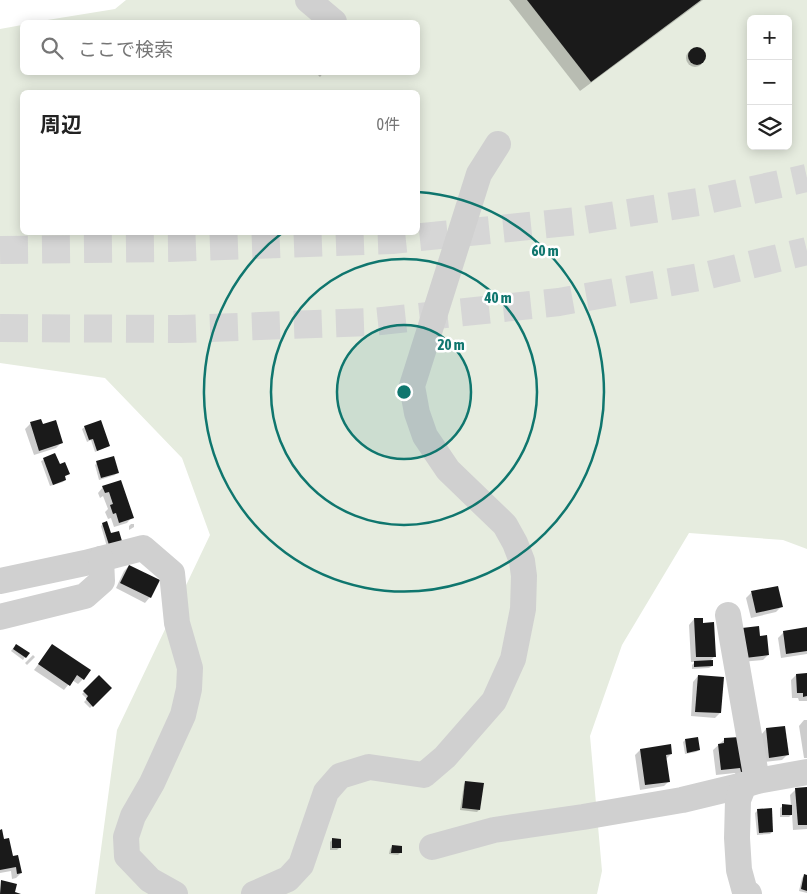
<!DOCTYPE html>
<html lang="ja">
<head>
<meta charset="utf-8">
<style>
  body { margin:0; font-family:"Asap Condensed","Noto Sans JP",sans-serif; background:#f2f2f2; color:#222 }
  .controls { position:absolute; right:15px; top:15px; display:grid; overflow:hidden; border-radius:8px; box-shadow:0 2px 12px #0003 }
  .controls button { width:45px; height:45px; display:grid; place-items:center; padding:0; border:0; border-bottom:1px solid #e0e0e0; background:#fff; color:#222; font:25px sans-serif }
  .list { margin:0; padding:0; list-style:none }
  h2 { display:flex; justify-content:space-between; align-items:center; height:65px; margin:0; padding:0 20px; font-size:21px }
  h2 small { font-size:16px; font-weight:400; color:#767676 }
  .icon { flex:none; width:28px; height:28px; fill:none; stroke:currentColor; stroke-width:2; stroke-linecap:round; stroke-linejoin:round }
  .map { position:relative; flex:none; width:807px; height:894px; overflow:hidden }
  .search { position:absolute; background:#fff; box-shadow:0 2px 12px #0003; left:20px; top:20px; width:400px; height:55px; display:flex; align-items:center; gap:12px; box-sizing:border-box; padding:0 18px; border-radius:8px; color:#767676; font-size:19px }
  .panel { position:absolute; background:#fff; box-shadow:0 2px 12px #0003; left:20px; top:90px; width:400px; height:145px; border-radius:8px }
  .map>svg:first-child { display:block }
</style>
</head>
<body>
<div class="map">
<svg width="807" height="894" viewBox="0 0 807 894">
  <rect width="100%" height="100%" fill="#fff"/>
  <path fill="#e6ecdf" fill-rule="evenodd" d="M 126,0 L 807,0 L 807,549 L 783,540 L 689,533 L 622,645 L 590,736 L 602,871 L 597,894 L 95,894 L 117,730 L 210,535 L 182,458 L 105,378 L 0,363 L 0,29 L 22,25 L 22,72 L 418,72 L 418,22 L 35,22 L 115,9 ZM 751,19 L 788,19 L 788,146 L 751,146 ZM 22,92 L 418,92 L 418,232 L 22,232 Z"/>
  <g fill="#0003">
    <polygon points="509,0 703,0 580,91"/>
    <circle cx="695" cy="58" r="9"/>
    <polygon points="315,72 324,72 320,77"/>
    <polygon points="41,420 42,425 61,443 56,448 34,455 25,429 30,424"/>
    <polygon points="85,427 109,446 95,452 91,440 87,442 82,429"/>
    <polygon points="55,455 59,466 68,474 64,477 65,480 63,482 50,486 41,461"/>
    <polygon points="97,463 118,472 115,475 99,480 95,465"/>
    <polygon points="120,482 132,517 127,523 114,527 111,518 108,519 105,512 108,509 103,496 100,498 98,493 103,487"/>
    <polygon points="103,524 110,535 118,532 107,547 101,526"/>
    <polygon points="131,524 134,524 134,527 129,530 129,526"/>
    <polygon points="129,566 150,597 145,603 116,588 124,571"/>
    <polygon points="751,593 781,607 776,612 751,618 746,598"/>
    <polygon points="694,619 702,624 715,656 711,660 712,666 709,668 692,669 692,665 695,662 691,662 689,625"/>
    <polygon points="807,629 807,654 781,658 778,638 783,633"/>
    <polygon points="759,637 768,655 763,660 741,662"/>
    <polygon points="52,646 83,679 78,684 72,680 64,690 34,670"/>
    <polygon points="14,647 25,657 23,660 11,651"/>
    <polygon points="33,655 35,657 27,665 25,663"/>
    <polygon points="807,674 807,701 799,701 798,698 792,698 791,680 796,675"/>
    <polygon points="698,676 720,713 715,718 691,716 693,682"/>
    <polygon points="99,677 110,688 90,708 84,702 87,699 82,694"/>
    <polygon points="804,720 807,720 807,758 804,758 799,726"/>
    <polygon points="784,727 787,755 782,760 764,762 761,735 766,729"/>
    <polygon points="685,740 699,750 696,752 685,754 683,742"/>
    <polygon points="724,740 746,771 736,776 735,773 716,775 713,750"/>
    <polygon points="640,750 671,754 666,759 669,781 664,786 640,790 635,755"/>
    <polygon points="466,782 479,810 477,812 460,810 464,784"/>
    <polygon points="796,789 807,789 807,829 793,830 792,814 789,817 780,817 780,808 783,806 791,806 790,795"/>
    <polygon points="758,810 772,832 770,834 757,835 755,813"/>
    <polygon points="0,831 21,873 16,878 12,879 11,871 0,873"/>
    <polygon points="333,839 339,848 337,850 330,850 330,842"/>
    <polygon points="392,847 400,853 398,855 389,854 390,849"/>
    <polygon points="804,876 807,876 807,893 799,891 802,878"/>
  </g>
  <g fill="#1a1a1a">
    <polygon points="527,0 701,0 591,82"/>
    <circle cx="697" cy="56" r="9"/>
    <polygon points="41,419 43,424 56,420 63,443 39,451 30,422"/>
    <polygon points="101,420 110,446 97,451 93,439 89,440 84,426"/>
    <polygon points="55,453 60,464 65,462 70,474 65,476 66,480 53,485 43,458"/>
    <polygon points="114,456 119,473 101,478 96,461"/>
    <polygon points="121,480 134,518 119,523 116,513 113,514 110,505 113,504 109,492 105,493 102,486"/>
    <polygon points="107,521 111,533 119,531 122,541 109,545 102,523"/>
    <polygon points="129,565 160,580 151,598 120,583"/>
    <polygon points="778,586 783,607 756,613 751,591"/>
    <polygon points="694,618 703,618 703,623 714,622 716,657 696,657"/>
    <polygon points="759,626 760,636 767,635 769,655 745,658 742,628"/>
    <polygon points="807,627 807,651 786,654 783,631"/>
    <polygon points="16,644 30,653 26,658 13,649"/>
    <polygon points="52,644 91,670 84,680 77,675 70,686 38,664"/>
    <polygon points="713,660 713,666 694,667 694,661"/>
    <polygon points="807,673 807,696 803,697 803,693 797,693 796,674"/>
    <polygon points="99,675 112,688 93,707 86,699 88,696 83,691"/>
    <polygon points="698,675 724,677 721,713 695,712"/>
    <polygon points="785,726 789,755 769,758 766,728"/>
    <polygon points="698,737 700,750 687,753 685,739"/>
    <polygon points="740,737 747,771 741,772 740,768 721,770 718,744 724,743 724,738"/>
    <polygon points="671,744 672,754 666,755 670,782 645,785 640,749"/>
    <polygon points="465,781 484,783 480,810 462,808"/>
    <polygon points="807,787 807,825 798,825 795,788"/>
    <polygon points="782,804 792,805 792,815 782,815"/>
    <polygon points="772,808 773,832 759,833 757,809"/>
    <polygon points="2,829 4,839 9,838 13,856 18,855 22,873 17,874 16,867 0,870 0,830"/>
    <polygon points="332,838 341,839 341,848 332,848"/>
    <polygon points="392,845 402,846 402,853 391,853"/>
    <polygon points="804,874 807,875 807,891 801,889"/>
    <polygon points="1,880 17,884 15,892 21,894 0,894"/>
  </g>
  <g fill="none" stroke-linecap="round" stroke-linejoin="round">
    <g stroke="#d6d6d6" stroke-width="28" stroke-dasharray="28 14" stroke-linecap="butt">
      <polyline points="0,250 169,248 392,240 578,221 698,202 807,178"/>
      <polyline points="0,328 180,329 372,322 559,302 705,276 807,251"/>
    </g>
    <g stroke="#d0d0d0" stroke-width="26">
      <polyline points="308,0 334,22"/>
      <polyline points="0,581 85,563 143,548 172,573 177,623 190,668 189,689 183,715 152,783 133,816 126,837 127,856 150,880 175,894"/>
      <polyline points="728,615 757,781"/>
      <polyline points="0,617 85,596 102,581 101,559"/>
      <polyline points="432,847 494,830 583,817 682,800 744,785"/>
      <polyline points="254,894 288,879 301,865 326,792 340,776 369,767 424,775 445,757 494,701 513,659 523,609 524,576 522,561 515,543 505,525 448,470 425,436 417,413 412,386 479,174 498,144"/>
      <polyline points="749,894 745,892 739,870 737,838 738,800 744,785 757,781 807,772"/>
    </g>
  </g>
  <circle cx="404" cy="392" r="67" fill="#0f766e" fill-opacity=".12"/>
  <g fill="none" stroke="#0f766e" stroke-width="2.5">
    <circle cx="404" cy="392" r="67"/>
    <circle cx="404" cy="392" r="133"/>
    <path d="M418 192A200 200 0 1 1 282 233"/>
  </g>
  <circle cx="404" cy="392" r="8" fill="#0f766e" stroke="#fff" stroke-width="2.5"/>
  <g font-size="15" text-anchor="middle" font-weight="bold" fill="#0f766e" stroke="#fff" stroke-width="5" stroke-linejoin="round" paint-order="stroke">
    <text x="545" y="256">60 m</text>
    <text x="498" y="303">40 m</text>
    <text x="451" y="350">20 m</text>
  </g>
</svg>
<div class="controls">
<button>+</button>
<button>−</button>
<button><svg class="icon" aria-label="layers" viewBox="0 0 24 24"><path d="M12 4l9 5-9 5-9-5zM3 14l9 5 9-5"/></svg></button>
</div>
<div class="search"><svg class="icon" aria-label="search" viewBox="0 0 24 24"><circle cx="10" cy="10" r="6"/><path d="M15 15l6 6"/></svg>ここで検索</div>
<section class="panel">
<h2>周辺<small>0件</small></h2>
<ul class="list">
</ul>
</section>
</div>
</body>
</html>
